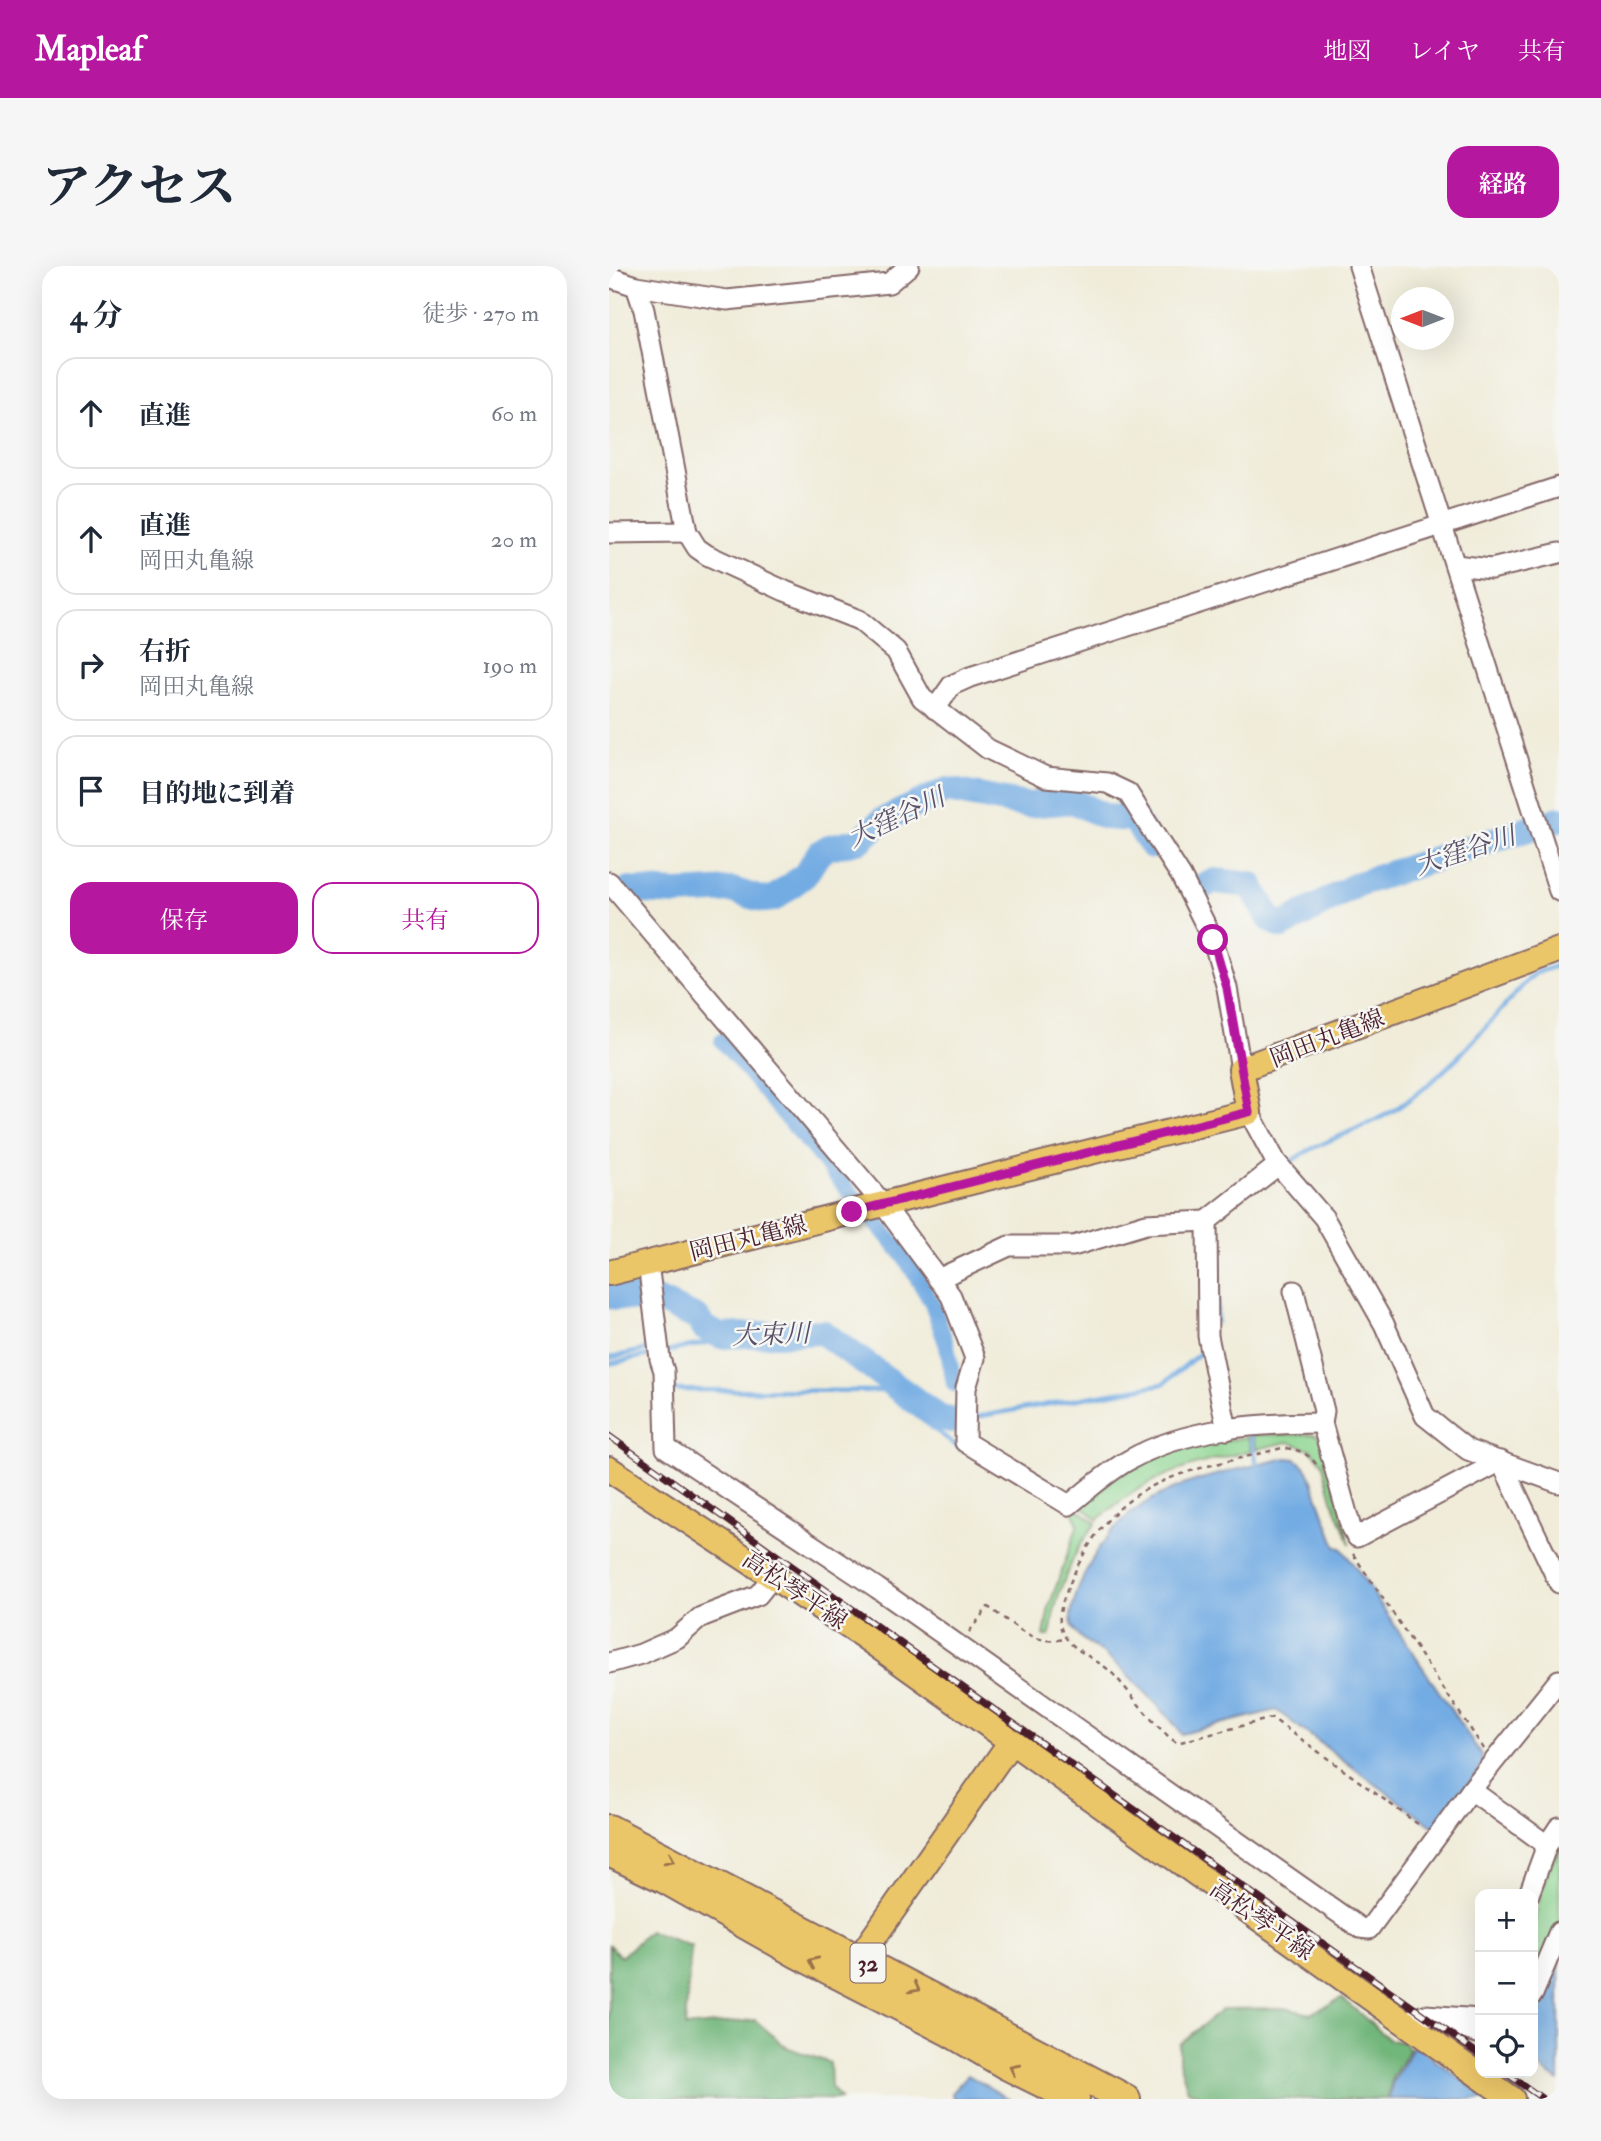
<!DOCTYPE html>
<html lang="ja">
<head>
<meta charset="utf-8">
<style>
  body { margin:0; font-family:"IM FELL Double Pica","Noto Serif JP",serif; background:#f6f6f7; color:#1f2937 }
  .controls { position:absolute; right:21px; bottom:21px; display:grid; overflow:hidden; border-radius:14px; box-shadow:0 7px 28px #0002 }
  .controls button { width:63px; height:63px; display:grid; place-items:center; padding:0; border:0; border-bottom:2px solid #e0e1e3; background:#fff; color:#1f2937; font:35px sans-serif }
  .compass { position:absolute; left:782px; top:21px; width:63px; height:63px; border-radius:50%; background:#fff; box-shadow:0 7px 28px #0002; rotate:270deg }
  .stop { position:absolute; width:21px; height:21px; margin:-16px; border:5px solid #b5179e; border-radius:50%; background:#fff }
  .stop.end { background:#b5179e; border-color:#fff; box-shadow:0 2px 7px #0008 }
  .list { margin:0; padding:0; list-style:none }
  h2 { display:flex; justify-content:space-between; align-items:center; height:91px; margin:0; padding:0 28px; font-size:30px }
  h2 small { font-size:23px; font-weight:400; color:#747a83 }
  .list li { display:grid; grid-template-columns:46px 1fr auto; gap:21px; align-items:center; box-sizing:border-box; height:112px; margin:0 14px 14px; padding:0 14px; border:2px solid #e0e1e3; border-radius:21px }
  .list b { display:block; font-size:26px; white-space:nowrap }
  .list p { margin:0; font-size:23px; white-space:nowrap; color:#747a83 }
  .list em { font-size:23px; font-style:normal; color:#747a83 }
  .actions { display:flex; gap:14px; padding:21px 28px }
  .actions a { flex:1; padding:16px 0; border:2px solid #b5179e; border-radius:21px; text-align:center; font-size:24px; color:#b5179e }
  .actions .main { background:#b5179e; color:#fff }
  .icon { flex:none; width:38px; height:38px; fill:none; stroke:currentColor; stroke-width:2; stroke-linecap:round; stroke-linejoin:round }
  .map { position:relative; flex:none; width:950px; height:1833px; overflow:hidden; border-radius:21px }
  header { display:flex; align-items:center; gap:42px; box-sizing:border-box; height:98px; padding:0 35px; background:#b5179e; color:#fff }
  header strong { font-size:33px }
  nav { display:flex; gap:38px; margin-inline-start:auto; font-size:24px }
  .intro { display:flex; align-items:center; justify-content:space-between; box-sizing:border-box; height:168px; padding:0 42px }
  h1 { margin:0; font-size:49px }
  .button { padding:18px 32px; border-radius:21px; background:#b5179e; color:#fff; font-size:24px; font-weight:700 }
  main { display:flex; gap:42px; padding:0 42px }
  aside { flex:1; background:#fff; border-radius:21px; box-shadow:0 7px 28px #0002 }
  .map>svg:first-child { display:block }
</style>
</head>
<body>
<header>
<strong>Mapleaf</strong>
<nav><a>地図</a><a>レイヤ</a><a>共有</a></nav>
</header>
<div class="intro"><h1>アクセス</h1><a class="button">経路</a></div>
<main>
<aside>
<h2>4 分<small>徒歩 · 270 m</small></h2>
<ul class="list">
<li><svg class="icon" aria-label="ahead" viewBox="0 0 24 24"><path d="M12 20V5M6 11l6-6 6 6"/></svg><div><b>直進</b></div><em>60 m</em></li>
<li><svg class="icon" aria-label="ahead" viewBox="0 0 24 24"><path d="M12 20V5M6 11l6-6 6 6"/></svg><div><b>直進</b><p>岡田丸亀線</p></div><em>20 m</em></li>
<li><svg class="icon" aria-label="right" viewBox="0 0 24 24"><path d="M7 20v-9h11M14 6l5 5-5 5"/></svg><div><b>右折</b><p>岡田丸亀線</p></div><em>190 m</em></li>
<li><svg class="icon" aria-label="arrive" viewBox="0 0 24 24"><path d="M6 21V4h12l-3 4 3 4H6"/></svg><div><b>目的地に到着</b></div></li>
</ul>
<div class="actions"><a class="main">保存</a><a>共有</a></div>
</aside>
<div class="map">
<svg width="950" height="1833" viewBox="0 0 950 1833">
  <rect width="100%" height="100%" fill="#f6f6f2"/>
  <filter id="ink" filterUnits="userSpaceOnUse"><feTurbulence type="fractalNoise" baseFrequency=".0143" numOctaves="2"/><feDisplacementMap in="SourceGraphic" scale="14" xChannelSelector="R" yChannelSelector="G"/><feConvolveMatrix kernelMatrix="1 2 1 2 8 2 1 2 1" color-interpolation-filters="sRGB"/></filter>
  <filter id="wash" filterUnits="userSpaceOnUse"><feTurbulence type="fractalNoise" baseFrequency=".00686" numOctaves="4" result="noise"/><feDisplacementMap in="SourceGraphic" scale="28" xChannelSelector="R" yChannelSelector="G"/><feGaussianBlur stdDeviation="1.57" result="paint"/><feColorMatrix in="noise" values="0 0 0 0 0 0 0 0 0 0 0 0 0 0 0 0 0 1.4 0 .05"/><feComposite in="paint" operator="in"/></filter>
  <g filter="url(#wash)">
    <rect width="100%" height="100%" fill="#f0ecd9"/>
    <g fill="#8cd590" stroke="#6b7a5e" stroke-width="2">
      <polygon points="706,1168 712,1172 741,1278 723,1233 713,1196 701,1183 679,1176 648,1183 644,1169"/>
      <path d="M 639,1171 L 642,1185 C 580,1199 537,1209 489,1254 L 472,1239 L 508,1210 L 563,1184 Z"/>
      <path d="M 469,1243 L 487,1257 C 466,1282 455,1311 446,1342 C 443,1352 444,1361 440,1370 L 435,1370 L 440,1341 L 469,1258 L 464,1247 Z"/>
      <path d="M 950,1583 L 950,1660 L 924,1719 C 924,1672 925,1625 950,1583 Z"/>
    </g>
    <g fill="#71b67a" stroke="#5e6a52" stroke-width="2">
      <polygon points="40,1665 82,1680 76,1761 146,1754 177,1781 221,1797 222,1821 232,1833 0,1833 0,1679 12,1691"/>
      <polygon points="733,1732 781,1774 795,1776 801,1782 784,1811 778,1833 599,1833 579,1824 570,1796 570,1778 614,1743 676,1742 701,1748"/>
    </g>
    <g fill="#73ace3" stroke="#5e6687" stroke-width="2">
      <path d="M 677,1192 L 687,1193 L 699,1204 L 727,1281 L 732,1282 L 748,1303 L 873,1490 L 874,1499 L 828,1559 L 823,1560 L 667,1444 L 572,1468 C 566,1455 513,1402 499,1391 C 490,1383 477,1378 469,1369 C 456,1357 464,1339 469,1324 C 508,1222 582,1215 677,1192 Z"/>
      <polygon points="950,1697 950,1815 924,1797 924,1763"/>
      <polygon points="805,1779 879,1833 780,1833 784,1816"/>
      <polygon points="359,1809 400,1833 344,1833 343,1826"/>
    </g>
    <g fill="none" stroke-linecap="round" stroke-linejoin="round">
      <g stroke="#73ace3" stroke-width="4.5">
        <path d="M 676,900 C 709,874 750,866 785,844 C 838,811 878,758 920,713 L 927,707 L 950,699"/>
        <polyline points="608,1056 608,1023"/>
        <polyline points="57,1086 105,1075 208,1070 220,1074 290,1123"/>
        <polyline points="0,1092 39,1083 43,1086"/>
        <polyline points="0,1098 45,1088"/>
        <polyline points="63,1124 274,1125 352,1183"/>
        <polyline points="361,1152 554,1118 596,1083"/>
        <polyline points="323,1163 331,1152"/>
        <polyline points="641,1167 649,1203"/>
      </g>
      <polyline stroke="#73ace3" stroke-width="16" points="113,775 295,990 323,1037 338,1080 345,1118"/>
      <g stroke="#73ace3" stroke-width="26">
        <polyline points="587,623 606,615 642,619 661,653 673,660 749,618 950,553"/>
        <polyline points="19,624 68,627 123,624 155,634 164,633 196,609 210,587 220,581 252,574 272,555 338,524 417,539 464,535 497,551 525,553 543,580"/>
        <polyline points="0,1030 50,1035 88,1052 95,1062 112,1070 213,1066 331,1152 348,1155"/>
      </g>
    </g>
  </g>
  <g filter="url(#ink)">
    <g fill="none" stroke-linecap="round" stroke-linejoin="round">
      <g stroke="#846768" stroke-width="23">
        <g id="minor">
          <polyline points="750,0 950,625"/>
          <polyline points="0,11 27,20 118,34 280,17 300,0"/>
          <polyline points="27,20 35,44 78,266 88,282 98,289 176,325 250,354 287,385 313,432 379,483 437,511 498,517 519,527 572,610 604,674 618,722 632,803"/>
          <polyline points="0,267 78,266"/>
          <polyline points="846,299 882,303 950,287"/>
          <polyline points="326,443 343,419 361,411 950,221"/>
          <path d="M 0,616 L 274,938 L 342,1030 L 366,1092 L 357,1122 L 356,1176 L 460,1239 C 480,1223 498,1206 520,1194 C 577,1162 649,1157 713,1157"/>
          <polyline points="640,846 667,896 715,952 775,1058 816,1150 859,1184 950,1217"/>
          <polyline points="598,955 669,899"/>
          <polyline points="39,997 51,1093 55,1105 57,1182 268,1322 751,1662 760,1663 862,1524"/>
          <polyline points="329,1013 400,980 464,980 537,958 598,955 599,1070 618,1164"/>
          <polyline points="685,1025 715,1145 713,1157 742,1262 748,1271 892,1195 950,1317"/>
          <polyline points="0,1397 32,1388 68,1372 92,1351 149,1329 165,1309"/>
          <polyline points="938,1579 950,1561"/>
          <polyline points="920,1628 938,1579 862,1524 950,1414"/>
          <polyline points="924,1728 950,1666"/>
          <polyline points="796,1755 816,1749 871,1753"/>
          <polyline points="840,1758 871,1768"/>
        </g>
      </g>
      <g stroke="#846768" stroke-width="28">
        <g id="major">
          <polyline points="0,1007 640,846 632,803 950,684"/>
          <polyline points="0,1203 256,1371 903,1833"/>
          <polyline points="239,1708 401,1477"/>
        </g>
      </g>
      <g stroke="#846768" stroke-width="32">
        <g id="highway">
          <polyline points="0,1563 517,1833"/>
          <polyline points="0,1586 56,1613 189,1688 339,1765 397,1799 466,1833"/>
        </g>
      </g>
      <g stroke="#846768" stroke-width="2.5" stroke-dasharray="5 5" stroke-linecap="butt">
        <path d="M 707,1198 C 698,1186 688,1183 673,1182 C 572,1208 506,1209 461,1317 C 454,1334 444,1355 457,1372 C 468,1387 490,1394 503,1407 C 525,1430 543,1459 568,1477 L 663,1452 L 813,1561"/>
        <polyline points="744,1288 875,1483"/>
        <path d="M 360,1366 L 379,1341 C 406,1359 423,1380 456,1373"/>
      </g>
      <use href="#minor" stroke="#fff" stroke-width="19"/>
      <use href="#major" stroke="#ebc669" stroke-width="24"/>
      <use href="#highway" stroke="#ebc669" stroke-width="28"/>
      <g stroke="#4a1f2b" stroke-width="7">
        <g id="rail">
          <polyline points="0,1170 871,1789"/>
          <polyline points="897,1807 934,1833"/>
        </g>
      </g>
      <use href="#rail" stroke="#f6f6f2" stroke-width="4.5" stroke-dasharray="13" stroke-linecap="butt"/>
    </g>
    <defs><path id="oneway-chevron" d="M-2-3.5L2.5 0L-2 3.5" fill="none" stroke-width="1.6" stroke-linecap="round" stroke-linejoin="round" transform="scale(1.75)"/></defs>
    <g stroke="#9a724a">
      <use href="#oneway-chevron" transform="translate(61 1593) rotate(26)"/>
      <use href="#oneway-chevron" transform="translate(204 1696) rotate(-155)"/>
      <use href="#oneway-chevron" transform="translate(306 1722) rotate(28)"/>
      <use href="#oneway-chevron" transform="translate(405 1803) rotate(-153)"/>
    </g>
  </g>
  <g fill="none" stroke-linecap="round" stroke-linejoin="round" filter="url(#ink)">
    <polyline stroke="#b5179e" stroke-width="9" points="243,946 640,846 618,722 604,674"/>
  </g>
  <g text-anchor="middle" stroke-width="5" stroke-linejoin="round" paint-order="stroke">
    <rect fill="#f6f6f2" stroke="#7e6067" stroke-width="2" x="241.5" y="1677.5" width="35" height="39" rx="5"/>
    <g font-size="23" font-weight="bold" fill="#4a1f2b">
      <text x="259" y="1705">32</text>
    </g>
    <g font-size="24" fill="#4a1f2b" stroke="#f6f6f2">
      <text transform="translate(718 772) rotate(-21)" y="8">岡田丸亀線</text>
      <text transform="translate(139 972) rotate(-14)" y="8">岡田丸亀線</text>
      <text transform="translate(186 1324) rotate(34)" y="8">高松琴平線</text>
      <text transform="translate(653 1654) rotate(35)" y="8">高松琴平線</text>
    </g>
    <g font-size="26" font-style="italic" fill="#58506b" stroke="#f6f6f2">
      <text transform="translate(287 551) rotate(-25)" y="9">大窪谷川</text>
      <text transform="translate(856 584) rotate(-18)" y="9">大窪谷川</text>
      <text transform="translate(162 1068) rotate(-2)" y="9">大束川</text>
    </g>
  </g>
</svg>
<div class="controls">
<button>+</button>
<button>−</button>
<button><svg class="icon" aria-label="locate" viewBox="0 0 24 24"><circle cx="12" cy="12" r="6"/><path d="M12 2v4M12 18v4M2 12h4M18 12h4"/></svg></button>
</div>
<svg class="compass" viewBox="-18 -18 36 36"><path d="M0-13l5 13h-10z" fill="#e53935"/><path d="M0 13l5-13h-10z" fill="#747a83"/></svg>
<div class="stop" style="left:604px;top:674px"></div>
<div class="stop end" style="left:243px;top:946px"></div>
</div>
</main>
</body>
</html>
